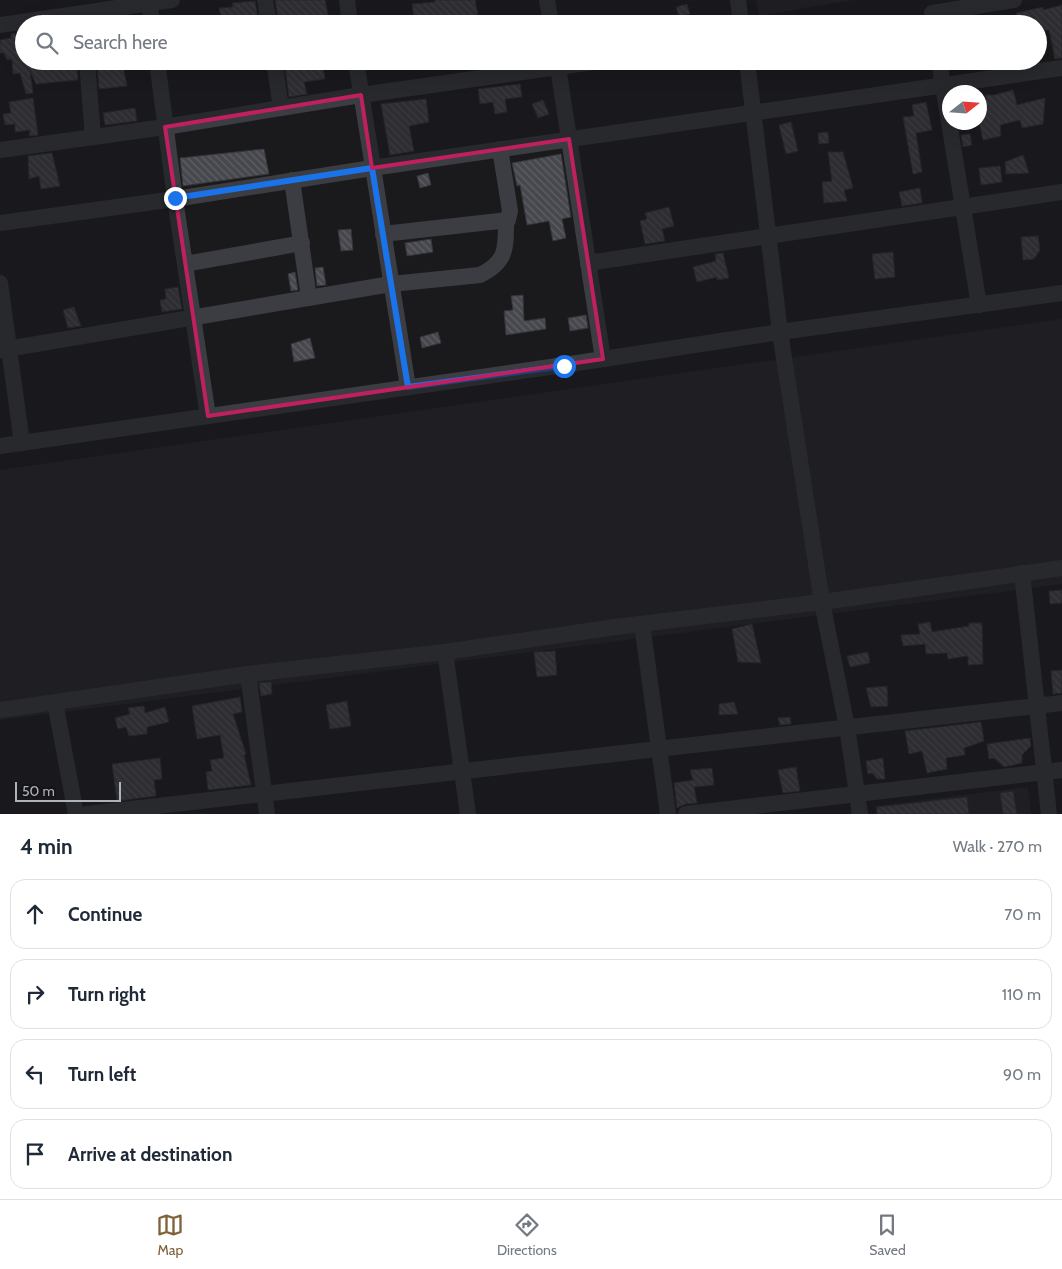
<!DOCTYPE html>
<html lang="en">
<head>
<meta charset="utf-8">
<style>
  body { margin:0; font-family:Cabin,sans-serif; background:#f6f6f7; color:#1f2937 }
  .compass { position:absolute; left:942px; top:85px; width:45px; height:45px; border-radius:50%; background:#fff; box-shadow:0 5px 20px #0002; rotate:73deg }
  .scale { position:absolute; left:15px; bottom:12px; width:106px; box-sizing:border-box; padding-left:5px; border:2px solid #adb2bc; border-top:0; font-size:14px; line-height:18px; white-space:nowrap; color:#adb2bc; -webkit-text-stroke:4px #151518; paint-order:stroke }
  .stop { position:absolute; width:15px; height:15px; margin:-11px; border:4px solid #1a73e8; border-radius:50%; background:#fff }
  .stop.end { background:#1a73e8; border-color:#fff; box-shadow:0 1px 5px #0008 }
  .list { margin:0; padding:0; list-style:none }
  h2 { display:flex; justify-content:space-between; align-items:center; height:65px; margin:0; padding:0 20px; font-size:21px }
  h2 small { font-size:16px; font-weight:400; color:#747a83 }
  .list li { display:grid; grid-template-columns:32px 1fr auto; gap:15px; align-items:center; box-sizing:border-box; height:70px; margin:0 10px 10px; padding:0 10px; border:1px solid #e0e1e3; border-radius:15px }
  .list b { display:block; font-size:19px; white-space:nowrap }
  .list em { font-size:16px; font-style:normal; color:#747a83 }
  .icon { flex:none; width:28px; height:28px; fill:none; stroke:currentColor; stroke-width:2; stroke-linecap:round; stroke-linejoin:round }
  .map { position:relative; flex:none; width:1062px; height:814px; overflow:hidden }
  .search { position:absolute; background:#fff; box-shadow:0 5px 20px #0002; left:15px; right:15px; top:15px; height:55px; display:flex; align-items:center; gap:12px; box-sizing:border-box; padding:0 18px; border-radius:28px; color:#747a83; font-size:19px }
  .sheet { height:385px; background:#fff }
  nav { display:flex; justify-content:space-around; align-items:center; box-sizing:border-box; height:70px; border-top:1px solid #e0e1e3; background:#fff; font-size:14px; color:#747a83 }
  nav a { display:grid; justify-items:center; gap:2px }
  nav .on { color:#7f6239 }
  .map>svg:first-child { display:block }
</style>
</head>
<body>
<div class="map">
<svg width="1062" height="814" viewBox="0 0 1062 814">
  <defs>
    <pattern id="building-back-hatch" width="6" height="6" patternUnits="userSpaceOnUse" patternTransform="scale(1.25)"><rect width="6" height="6" fill="#47484d"/><path d="M-1 5l2 2M0 0l6 6M5-1l2 2" fill="none" stroke="#5f6065"/></pattern>
  </defs>
  <rect width="100%" height="100%" fill="#1a1a1d"/>
  <g fill="#26262a">
    <polygon points="756,0 852,0 759,16"/>
    <polygon points="1062,319 1062,584 0,720 0,470"/>
    <polygon points="1028,787 1031,814 876,814 875,806"/>
  </g>
  <g fill="url(#building-back-hatch)" stroke="#343439">
    <polygon points="275,0 325,0 329,20 320,24 279,24"/>
    <polygon points="435,0 475,0 478,15 461,19 461,24 415,24 412,4 435,2"/>
    <polygon points="255,1 259,24 223,24 219,8 233,7 232,3"/>
    <polygon points="687,4 690,14 679,17 676,7"/>
    <polygon points="1062,5 1062,58 1055,59 1049,30 1038,32 1038,24 1019,24 1016,13 1043,7 1043,10"/>
    <polygon points="15,33 24,61 77,61 78,80 36,84 30,71 33,93 26,94 20,73 13,74 12,59 7,60 4,53 0,53 0,40 11,38 11,34"/>
    <polygon points="97,61 122,61 127,86 99,89"/>
    <polygon points="284,61 322,61 325,79 304,82 307,94 289,97"/>
    <polygon points="520,84 522,97 505,99 507,112 495,114 493,102 480,104 478,89"/>
    <polygon points="1013,90 1017,105 1045,98 1043,124 1022,128 1020,120 1000,125 1001,136 983,140 979,122 983,122 981,114 985,113 986,95 994,95"/>
    <polygon points="33,98 38,135 29,136 30,130 15,132 15,124 5,125 3,114 11,113 9,102"/>
    <polygon points="426,99 429,122 409,126 414,151 390,155 381,104"/>
    <polygon points="543,100 549,114 538,118 532,104"/>
    <polygon points="926,102 932,130 916,133 922,172 913,174 903,117 914,116 912,105"/>
    <polygon points="135,108 137,121 105,125 103,113"/>
    <polygon points="791,122 798,151 786,154 779,125"/>
    <polygon points="828,132 829,143 819,144 818,133"/>
    <polygon points="970,134 972,145 963,147 961,135"/>
    <polygon points="264,149 269,174 183,186 180,158"/>
    <polygon points="828,152 843,152 853,188 844,190 847,201 824,203 822,182 832,181"/>
    <polygon points="52,153 60,186 41,189 39,176 29,179 28,156"/>
    <polygon points="561,154 571,217 562,219 566,238 553,241 549,221 527,225 520,185 517,186 512,163"/>
    <polygon points="1023,155 1029,173 1006,174 1005,162"/>
    <polygon points="1000,166 1002,182 981,185 979,168"/>
    <polygon points="428,173 431,185 420,188 417,176"/>
    <polygon points="920,188 922,203 902,206 899,192"/>
    <polygon points="669,207 674,226 662,229 665,241 645,244 640,221 647,219 645,213"/>
    <polygon points="351,229 353,250 341,251 338,230"/>
    <polygon points="1038,236 1040,250 1034,259 1023,260 1021,237"/>
    <polygon points="431,239 433,252 407,256 405,243"/>
    <polygon points="893,252 895,277 875,279 872,254"/>
    <polygon points="723,253 729,278 717,280 717,277 697,282 693,267 716,261 715,254"/>
    <polygon points="323,267 326,285 317,286 315,268"/>
    <polygon points="295,272 298,290 291,291 288,274"/>
    <polygon points="178,287 182,309 162,312 160,300 166,299 165,289"/>
    <polygon points="523,295 524,321 545,318 546,329 506,335 504,311 513,310 511,296"/>
    <polygon points="74,307 81,326 68,328 63,310"/>
    <polygon points="586,315 588,328 570,331 568,318"/>
    <polygon points="438,332 441,343 422,348 420,337"/>
    <polygon points="310,338 315,358 294,362 291,344"/>
    <polygon points="1062,590 1062,603 1050,604 1049,591"/>
    <polygon points="930,622 932,632 969,626 969,623 982,623 983,664 968,665 968,656 948,659 947,653 926,654 925,644 903,646 901,635 920,634 918,624"/>
    <polygon points="752,624 761,663 738,662 732,629"/>
    <polygon points="555,651 557,675 537,677 534,652"/>
    <polygon points="868,652 870,663 850,667 847,656"/>
    <polygon points="1062,670 1062,693 1053,694 1051,671"/>
    <polygon points="271,682 272,694 261,696 259,683"/>
    <polygon points="887,686 888,706 871,707 866,688"/>
    <polygon points="240,697 242,712 233,714 246,754 244,755 251,785 208,790 206,772 212,771 210,760 224,758 220,735 197,739 192,706"/>
    <polygon points="347,701 351,726 330,729 326,705"/>
    <polygon points="734,702 738,714 719,715 719,704"/>
    <polygon points="144,706 145,713 165,707 169,722 147,727 147,734 129,736 126,727 118,729 115,718 130,714 128,708"/>
    <polygon points="790,717 791,724 780,725 778,718"/>
    <polygon points="981,722 984,741 964,748 965,755 946,758 947,769 927,773 922,751 909,754 905,731"/>
    <polygon points="1030,738 1031,746 1022,755 1022,763 1004,767 994,758 989,759 987,744"/>
    <polygon points="160,758 162,779 154,780 156,796 117,801 112,764"/>
    <polygon points="883,758 885,779 877,779 872,773 868,774 866,761"/>
    <polygon points="796,767 800,791 783,793 778,770"/>
    <polygon points="712,768 714,785 695,787 694,786 697,803 685,804 677,808 674,783 693,780 690,770"/>
    <polygon points="1013,791 1017,814 1003,814 1000,793"/>
    <polygon points="967,797 969,814 877,814 877,807"/>
  </g>
  <g fill="none" stroke-linecap="round" stroke-linejoin="round">
    <g stroke="#3b3d42" stroke-width="16">
      <polyline points="149,0 152,24"/>
      <polyline points="265,0 269,24"/>
      <polyline points="347,0 350,24"/>
      <polyline points="547,0 551,24"/>
      <polyline points="738,0 741,24"/>
      <polyline points="932,13 1014,0"/>
      <polyline points="0,25 172,0"/>
      <polyline points="87,61 93,137"/>
      <polyline points="157,61 175,199 208,416"/>
      <polyline points="274,61 281,108"/>
      <polyline points="356,61 408,387"/>
      <polyline points="557,61 603,359"/>
      <polyline points="747,61 780,332 822,602 847,727 860,814"/>
      <polyline points="939,61 979,305"/>
      <polyline points="0,150 165,127 361,95 600,61"/>
      <polyline points="292,180 309,298"/>
      <polyline points="0,223 175,199 372,168 1062,68"/>
      <polyline points="383,234 508,220 510,211 500,149"/>
      <polyline points="588,263 1062,192"/>
      <polyline points="185,264 302,243"/>
      <polyline points="0,283 22,443"/>
      <path d="M 0,350 L 391,284 L 480,275 C 507,262 506,248 506,221"/>
      <polyline points="0,446 564,365 780,332 1062,293"/>
      <polyline points="1022,573 1049,814"/>
      <polyline points="642,624 668,814"/>
      <polyline points="445,652 468,814"/>
      <polyline points="248,674 267,814"/>
      <polyline points="55,702 76,814"/>
      <polyline points="0,710 248,674 445,652 615,627 822,602 1062,568"/>
      <polyline points="87,814 1062,703"/>
      <polyline points="686,814 1062,770"/>
    </g>
  </g>
  <g fill="none" stroke-linecap="round" stroke-linejoin="round">
    <polyline stroke="#1a73e8" stroke-width="6" points="175,198 372,168 408,387 564,366"/>
  </g>
  <path d="M0 0H1062V814H0ZM 361,95 L 372,168 L 569,139 L 603,359 L 208,416 L 165,127 Z" fill="#1a1a1d" fill-opacity=".55" fill-rule="evenodd"/>
  <path fill="none" stroke="#c12060" stroke-width="4" stroke-linejoin="round" d="M 361,95 L 372,168 L 569,139 L 603,359 L 208,416 L 165,127 Z"/>
</svg>
<svg class="compass" viewBox="-18 -18 36 36"><path d="M0-13l5 13h-10z" fill="#e53935"/><path d="M0 13l5-13h-10z" fill="#747a83"/></svg>
<div class="scale">50 m</div>
<div class="stop" style="left:564px;top:366px"></div>
<div class="stop end" style="left:175px;top:198px"></div>
<div class="search"><svg class="icon" aria-label="search" viewBox="0 0 24 24"><circle cx="10" cy="10" r="6"/><path d="M15 15l6 6"/></svg>Search here</div>
</div>
<section class="sheet">
<h2>4 min<small>Walk · 270 m</small></h2>
<ul class="list">
<li><svg class="icon" aria-label="ahead" viewBox="0 0 24 24"><path d="M12 20V5M6 11l6-6 6 6"/></svg><div><b>Continue</b></div><em>70 m</em></li>
<li><svg class="icon" aria-label="right" viewBox="0 0 24 24"><path d="M7 20v-9h11M14 6l5 5-5 5"/></svg><div><b>Turn right</b></div><em>110 m</em></li>
<li><svg class="icon" aria-label="left" viewBox="0 0 24 24"><path d="M17 20v-9H6M10 6l-5 5 5 5"/></svg><div><b>Turn left</b></div><em>90 m</em></li>
<li><svg class="icon" aria-label="arrive" viewBox="0 0 24 24"><path d="M6 21V4h12l-3 4 3 4H6"/></svg><div><b>Arrive at destination</b></div></li>
</ul>
</section>
<nav>
<a class="on"><svg class="icon" aria-label="map" viewBox="0 0 24 24"><path d="M3 6l6-2 6 2 6-2v14l-6 2-6-2-6 2zM9 4v14M15 6v14"/></svg>Map</a>
<a><svg class="icon" aria-label="directions" viewBox="0 0 24 24"><path d="M12 3l9 9-9 9-9-9zM9 14v-3h6M13 9l2 2-2 2"/></svg>Directions</a>
<a><svg class="icon" aria-label="saved" viewBox="0 0 24 24"><path d="M7 4h10v16l-5-4-5 4z"/></svg>Saved</a>
</nav>
</body>
</html>
